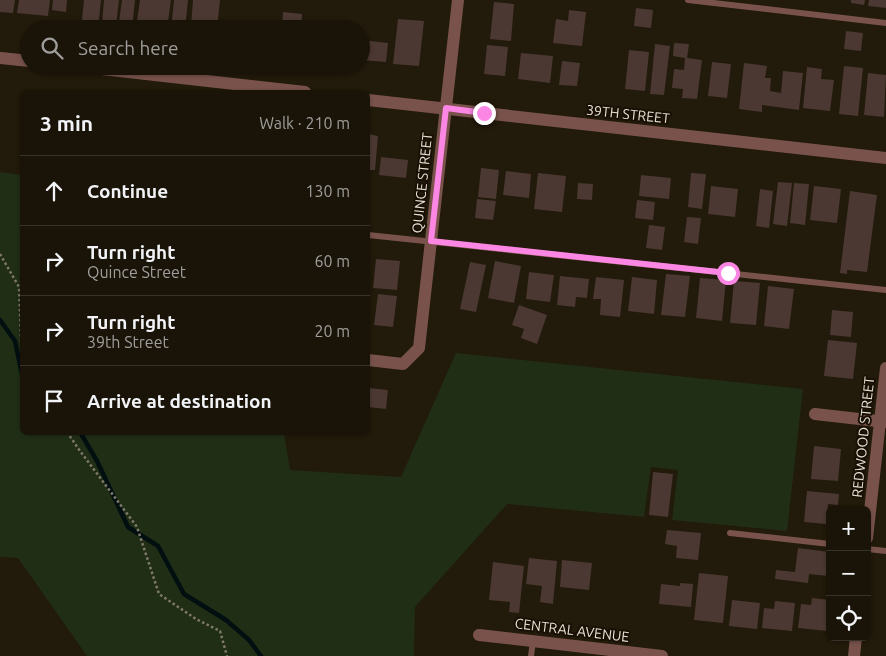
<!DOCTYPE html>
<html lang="en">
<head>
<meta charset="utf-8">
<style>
  body { margin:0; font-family:Ubuntu,sans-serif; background:#272116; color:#f1f3f6 }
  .controls { position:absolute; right:15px; bottom:15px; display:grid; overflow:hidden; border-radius:8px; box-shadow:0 1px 4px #0004 }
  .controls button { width:45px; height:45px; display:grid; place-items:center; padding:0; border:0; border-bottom:1px solid #383329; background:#1a1408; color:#f1f3f6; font:25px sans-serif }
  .stop { position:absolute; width:15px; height:15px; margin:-11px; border:4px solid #fc86e4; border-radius:50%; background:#fff }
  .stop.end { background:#fc86e4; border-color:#fff; box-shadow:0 1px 5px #0008 }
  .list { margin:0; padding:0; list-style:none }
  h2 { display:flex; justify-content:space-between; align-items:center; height:65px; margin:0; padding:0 20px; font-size:21px }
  h2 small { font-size:16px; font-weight:400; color:#9f9e9c }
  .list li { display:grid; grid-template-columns:32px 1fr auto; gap:15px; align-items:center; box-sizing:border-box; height:70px; padding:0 20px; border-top:1px solid #383329 }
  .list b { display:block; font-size:19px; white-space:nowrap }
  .list p { margin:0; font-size:16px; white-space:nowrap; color:#9f9e9c }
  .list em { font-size:16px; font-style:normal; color:#9f9e9c }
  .icon { flex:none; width:28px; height:28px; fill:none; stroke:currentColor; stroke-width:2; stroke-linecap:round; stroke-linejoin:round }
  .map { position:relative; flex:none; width:886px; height:656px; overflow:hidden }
  .search { position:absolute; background:#1a1408; box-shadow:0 1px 4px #0004; left:20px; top:20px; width:350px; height:55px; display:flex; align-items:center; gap:12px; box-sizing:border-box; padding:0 18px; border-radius:28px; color:#9f9e9c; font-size:19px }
  .panel { position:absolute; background:#1a1408; box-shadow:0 1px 4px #0004; left:20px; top:90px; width:350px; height:345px; border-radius:8px }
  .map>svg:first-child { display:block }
</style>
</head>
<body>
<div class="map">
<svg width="886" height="656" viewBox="0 0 886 656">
  <rect width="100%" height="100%" fill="#221a0a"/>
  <polygon fill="#202e16" points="0,172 22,175 22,432 284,433 290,470 401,477 456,353 803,389 787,531 672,520 678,470 651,467 644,517 507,504 415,607 414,656 87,656 18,558 0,557"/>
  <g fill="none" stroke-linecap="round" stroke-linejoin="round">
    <g stroke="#010f11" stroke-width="4.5">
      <polyline points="0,320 15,341 22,374"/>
      <polyline points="80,432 97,461 128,527 158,546 184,594 226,620 249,640 261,656"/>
    </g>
  </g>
  <g fill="#4b3832">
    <polygon points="0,0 15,0 13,13 0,12"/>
    <polygon points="19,0 50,0 48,16 17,13"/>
    <polygon points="53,0 67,0 66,12 52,10"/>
    <polygon points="84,0 101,0 98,29 81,29"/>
    <polygon points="104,0 119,0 116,26 102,24"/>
    <polygon points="122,0 135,0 132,29 118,29"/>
    <polygon points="140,0 171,0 167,29 136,28"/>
    <polygon points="174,0 188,0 185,29 171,29"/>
    <polygon points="193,0 220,0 217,29 191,26"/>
    <polygon points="851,0 865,0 864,5 851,3"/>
    <polygon points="869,0 886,0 886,8 868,6"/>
    <polygon points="494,2 514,4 511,41 490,39"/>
    <polygon points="636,8 653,10 651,28 634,26"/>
    <polygon points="569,10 586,12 582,46 553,43 556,19 568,21"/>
    <polygon points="283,12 302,14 301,29 282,29"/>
    <polygon points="398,19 424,21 419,66 393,64"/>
    <polygon points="846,31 863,33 861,51 844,49"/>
    <polygon points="361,40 388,43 386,62 361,60"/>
    <polygon points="674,43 689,44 687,58 702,60 697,99 682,98 683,89 672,88 674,69 684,70 685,58 673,56"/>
    <polygon points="655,44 670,46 664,95 650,94"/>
    <polygon points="487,45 508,47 505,76 484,74"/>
    <polygon points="629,50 649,52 645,91 625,89"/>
    <polygon points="521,53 553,56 550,83 518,79"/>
    <polygon points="562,61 580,63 577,86 559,85"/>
    <polygon points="712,62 731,64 727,98 708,96"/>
    <polygon points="744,63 767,66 765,78 771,78 770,91 781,93 783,71 803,73 799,110 762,105 762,112 739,109"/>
    <polygon points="844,66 863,68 858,116 839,114"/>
    <polygon points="807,67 822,69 821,79 834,80 830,111 803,108"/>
    <polygon points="868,73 886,75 884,117 864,115"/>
    <polygon points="368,134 378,136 375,170 368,170"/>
    <polygon points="381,157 408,160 406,178 379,175"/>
    <polygon points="481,168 499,170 496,199 478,197"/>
    <polygon points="506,171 531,174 529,198 503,195"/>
    <polygon points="538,173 566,176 562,212 534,209"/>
    <polygon points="691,173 706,174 702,209 688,207"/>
    <polygon points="641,175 671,178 669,199 639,196"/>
    <polygon points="778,182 792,183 787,226 773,224"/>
    <polygon points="578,183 593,184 592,200 577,199"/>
    <polygon points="794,183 809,184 805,225 790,223"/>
    <polygon points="711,186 738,189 735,217 708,214"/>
    <polygon points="814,186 841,189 837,223 810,220"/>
    <polygon points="760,189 773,191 769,228 756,226"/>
    <polygon points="850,191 877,195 867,272 847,270 847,274 840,273"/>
    <polygon points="477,199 496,201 493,220 475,218"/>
    <polygon points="637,200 655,202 653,220 635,218"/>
    <polygon points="687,217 701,218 698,244 684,242"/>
    <polygon points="649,225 665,227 662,250 646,248"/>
    <polygon points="376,259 400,261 397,290 373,288"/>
    <polygon points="495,261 521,266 514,303 488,298"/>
    <polygon points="470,262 486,265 476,312 460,309"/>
    <polygon points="529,272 554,275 550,302 526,299"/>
    <polygon points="666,274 690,276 685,317 661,315"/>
    <polygon points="560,276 589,279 587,298 576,297 575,307 557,305"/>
    <polygon points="596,277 624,280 620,317 600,315 601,299 593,299"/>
    <polygon points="632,277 657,280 654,314 628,311"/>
    <polygon points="700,278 726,280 722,321 696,318"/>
    <polygon points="734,281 760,283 756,325 730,323"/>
    <polygon points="768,286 794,289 789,329 764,326"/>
    <polygon points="378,294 397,296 393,327 374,325"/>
    <polygon points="519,305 547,315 537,344 521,338 524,329 512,325"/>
    <polygon points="832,310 853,312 851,337 830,335"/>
    <polygon points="828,340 857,343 853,379 824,376"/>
    <polygon points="368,388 388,390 386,409 368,407"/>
    <polygon points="814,446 841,449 838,481 811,479"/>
    <polygon points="653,472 673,474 668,517 649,515"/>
    <polygon points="807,491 839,494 838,505 828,504 826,524 804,522"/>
    <polygon points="667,530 701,533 698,560 676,558 677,546 665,544"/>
    <polygon points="798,548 830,552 828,576 809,574 808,583 775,579 776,570 795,572"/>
    <polygon points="529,558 557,561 553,604 540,602 542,586 526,584"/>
    <polygon points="562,560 592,563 589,590 560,587"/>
    <polygon points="493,562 524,566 519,613 509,612 510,602 489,600"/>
    <polygon points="699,573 728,576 723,623 694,620"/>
    <polygon points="680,583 693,584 691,607 659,604 661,584 680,586"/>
    <polygon points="812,598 830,600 828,631 798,628 801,604 811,605"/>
    <polygon points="732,600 760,603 757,629 729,626"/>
    <polygon points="775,601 795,603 792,631 762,628 764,608 774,609"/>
  </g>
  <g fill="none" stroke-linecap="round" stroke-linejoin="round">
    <g stroke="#80796c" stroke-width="2.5" stroke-dasharray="2.5 2.5" stroke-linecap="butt">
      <polyline points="0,254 19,287 22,364"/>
      <polyline points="67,432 80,451 137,527 159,594 196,619 220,631 227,656"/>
    </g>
    <g stroke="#79534b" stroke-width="6">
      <polyline points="688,0 886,23"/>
      <polyline points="368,235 886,290"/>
      <polyline points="730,533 830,544"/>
      <polyline points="867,549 886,551"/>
      <polyline points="531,656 533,641"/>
    </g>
    <g stroke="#79534b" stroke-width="12">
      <polyline points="1,58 29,61"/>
      <polyline points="75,66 305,92"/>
      <polyline points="368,100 886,158"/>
      <polyline points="368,360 403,364 419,348 458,0"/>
      <polyline points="815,414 886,422"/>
      <polyline points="867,538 886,368"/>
      <polyline points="479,635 662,656"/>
      <polyline points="854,656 856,637"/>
    </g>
  </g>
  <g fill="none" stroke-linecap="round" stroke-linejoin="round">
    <polyline stroke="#fc86e4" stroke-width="6" points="484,113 446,108 431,241 728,273"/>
  </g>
  <g text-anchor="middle" stroke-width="4" stroke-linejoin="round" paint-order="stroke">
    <g font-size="14" fill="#e7e1d7" stroke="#191003">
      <text transform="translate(628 114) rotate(6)" y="5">39TH STREET</text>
      <text transform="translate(422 183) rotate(-84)" y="5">QUINCE STREET</text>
      <text transform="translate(863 437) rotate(-84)" y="5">REDWOOD STREET</text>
      <text transform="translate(572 630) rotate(7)" y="5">CENTRAL AVENUE</text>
    </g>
  </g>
</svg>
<div class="controls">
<button>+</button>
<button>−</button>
<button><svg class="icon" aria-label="locate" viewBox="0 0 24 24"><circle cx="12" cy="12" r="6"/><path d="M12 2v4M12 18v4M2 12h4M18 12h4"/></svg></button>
</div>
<div class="stop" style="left:728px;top:273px"></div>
<div class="stop end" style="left:484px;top:113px"></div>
<div class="search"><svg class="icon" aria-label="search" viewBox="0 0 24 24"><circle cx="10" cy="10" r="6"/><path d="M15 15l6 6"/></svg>Search here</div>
<section class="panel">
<h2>3 min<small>Walk · 210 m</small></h2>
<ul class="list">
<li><svg class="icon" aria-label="ahead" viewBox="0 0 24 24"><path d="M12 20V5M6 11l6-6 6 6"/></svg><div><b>Continue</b></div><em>130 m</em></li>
<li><svg class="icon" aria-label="right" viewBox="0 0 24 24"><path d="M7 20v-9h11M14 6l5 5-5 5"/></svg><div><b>Turn right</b><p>Quince Street</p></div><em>60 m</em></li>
<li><svg class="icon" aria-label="right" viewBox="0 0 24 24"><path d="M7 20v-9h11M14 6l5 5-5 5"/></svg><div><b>Turn right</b><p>39th Street</p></div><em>20 m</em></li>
<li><svg class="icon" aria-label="arrive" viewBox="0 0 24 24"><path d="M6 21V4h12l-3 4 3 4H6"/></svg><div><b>Arrive at destination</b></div></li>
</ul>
</section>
</div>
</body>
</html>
